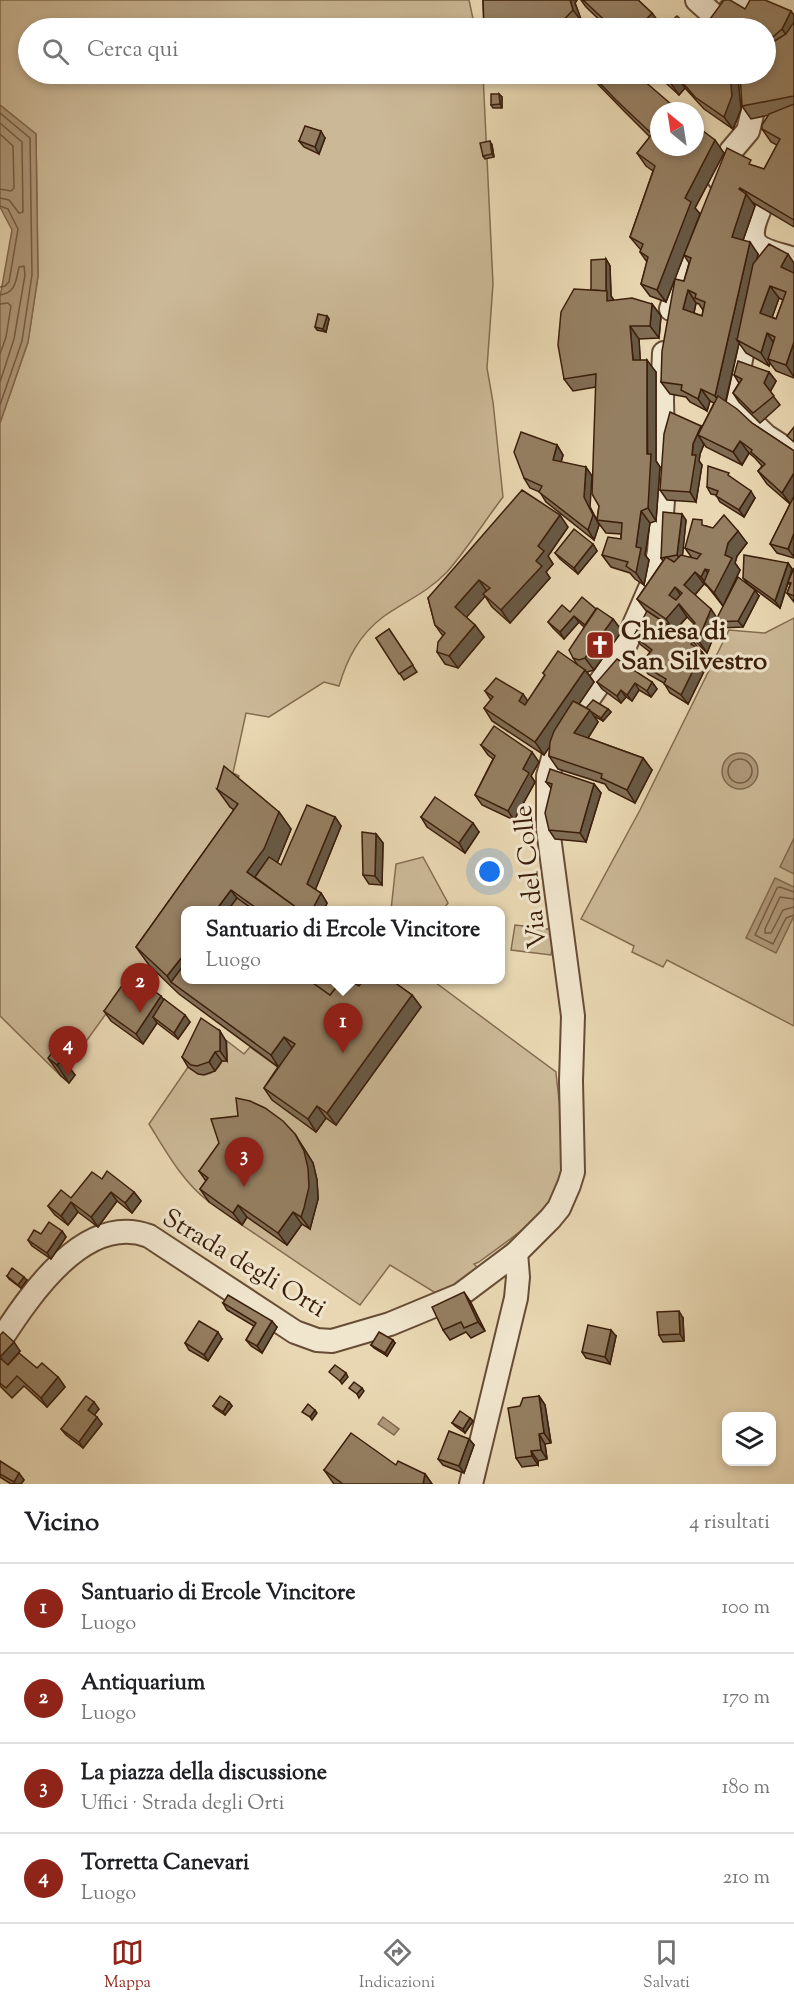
<!DOCTYPE html>
<html lang="it">
<head>
<meta charset="utf-8">
<style>
  body { margin:0; font-family:"Sorts Mill Goudy",serif; background:#f6f6f6; color:#202124 }
  .controls { position:absolute; right:18px; bottom:18px; display:grid; overflow:hidden; border-radius:12px; box-shadow:0 3px 9px #0003 }
  .controls button { width:54px; height:54px; display:grid; place-items:center; padding:0; border:0; border-bottom:2px solid #e0e0e0; background:#fff; color:#202124; font:30px sans-serif }
  .compass { position:absolute; left:650px; top:102px; width:54px; height:54px; border-radius:50%; background:#fff; box-shadow:0 3px 9px #0003; rotate:330deg }
  .you { position:absolute; left:490px; top:872px; width:21px; height:21px; margin:-15px; border:4px solid #fff; border-radius:50%; background:#1a73e8; box-shadow:0 0 0 9px #1a73e833 }
  .badge { display:grid; place-items:center; width:39px; height:39px; border-radius:50%; background:#8f2418; color:#fff; font-size:20px; font-weight:700 }
  .pin { position:absolute; translate:-50% -50px; filter:drop-shadow(0 2px 3px #0008) }
  .pin::after { content:''; position:absolute; top:32px; width:21px; height:18px; background:inherit; clip-path:polygon(0 0,100% 0,50% 100%) }
  .popup { position:absolute; left:181px; top:906px; width:324px; height:78px; box-sizing:border-box; display:grid; place-content:center; border-radius:12px; background:#fff; filter:drop-shadow(0 2px 4px #0005); font-size:20px; white-space:nowrap; color:#757577 }
  .popup b { font-size:22px; color:#202124 }
  .popup::after { content:''; position:absolute; left:50%; top:100%; margin-left:-12px; border:12px solid transparent; border-top-color:#fff }
  .list { margin:0; padding:0; list-style:none }
  h2 { display:flex; justify-content:space-between; align-items:center; height:78px; margin:0; padding:0 24px; font-size:26px }
  h2 small { font-size:20px; font-weight:400; color:#757577 }
  .list li { display:grid; grid-template-columns:39px 1fr auto; gap:18px; align-items:center; box-sizing:border-box; height:90px; padding:0 24px; border-top:2px solid #e0e0e0 }
  .list b { display:block; font-size:22px; white-space:nowrap }
  .list p { margin:0; font-size:20px; white-space:nowrap; color:#757577 }
  .list em { font-size:20px; font-style:normal; color:#757577 }
  .icon { flex:none; width:33px; height:33px; fill:none; stroke:currentColor; stroke-width:2; stroke-linecap:round; stroke-linejoin:round }
  .map { position:relative; flex:none; width:794px; height:1484px; overflow:hidden }
  .search { position:absolute; background:#fff; box-shadow:0 3px 9px #0003; left:18px; right:18px; top:18px; height:66px; display:flex; align-items:center; gap:15px; box-sizing:border-box; padding:0 21px; border-radius:33px; color:#757577; font-size:22px }
  .sheet { height:438px; background:#fff }
  nav { display:flex; justify-content:space-around; align-items:center; box-sizing:border-box; height:84px; border-top:2px solid #e0e0e0; background:#fff; font-size:16px; color:#757577 }
  nav a { display:grid; justify-items:center; gap:3px }
  nav .on { color:#8f2418 }
  .map>svg:first-child { display:block }
</style>
</head>
<body>
<div class="map">
<svg width="794" height="1484" viewBox="0 0 794 1484">
  <rect width="100%" height="100%" fill="#e8d7b2"/>
  <filter id="stains"><feTurbulence type="fractalNoise" baseFrequency=".00333" numOctaves="4"/><feColorMatrix values="0 0 0 0 .2 0 0 0 0 .09 0 0 0 0 .02 0 0 0 .5 -.17"/></filter>
  <radialGradient id="worn" r=".72"><stop offset=".6" stop-color="#630" stop-opacity="0"/><stop offset="1" stop-color="#630" stop-opacity=".3"/></radialGradient>
  <g fill="#cbb896" stroke="#846c50" stroke-width="1.5">
    <path d="M 0,0 L 469,0 L 475,28 L 28,28 L 28,74 L 483,74 L 493,284 L 487,368 L 493,402 L 503,497 C 484,522 467,549 447,572 C 428,592 404,602 383,617 C 359,635 347,659 339,686 L 324,682 L 269,717 L 246,713 L 233,773 L 239,776 L 230,807 L 250,822 L 186,910 L 140,978 L 134,975 L 61,1076 L 0,1016 L 0,423 L 28,342 L 38,276 L 36,134 L 0,105 Z"/>
    <polygon points="794,618 794,1026 667,960 663,967 632,952 634,946 581,919 640,810 729,630 765,633"/>
    <polygon points="423,857 448,903 443,910 391,910 396,864"/>
    <polygon points="515,925 555,930 551,955 511,950"/>
    <path d="M 383,980 L 432,980 L 556,1072 C 558,1099 570,1164 560,1187 C 547,1217 505,1242 479,1262 L 474,1264 L 480,1270 L 450,1290 L 434,1292 L 390,1265 L 360,1305 L 242,1225 L 247,1217 L 287,1245 L 318,1199 L 317,1180 L 312,1163 L 217,1190 L 209,1202 C 182,1181 167,1153 149,1124 L 188,1067 C 201,1077 214,1078 222,1061 L 227,1061 L 227,1041 L 244,1054 L 250,1047 L 279,1068 L 273,1100 L 316,1132 L 326,1118 L 336,1125 Z"/>
  </g>
  <g fill="#ae9879" stroke="#80684d" stroke-width="1.5">
    <polygon points="0,105 36,134 38,276 28,342 0,423 0,297 12,230 0,207"/>
    <circle cx="740" cy="771" r="18"/>
    <polygon points="794,838 794,874 780,867"/>
    <polygon points="775,878 794,887 794,916 776,953 746,938"/>
    <polygon points="383,1417 399,1429 394,1435 378,1424"/>
  </g>
  <g fill="none" stroke-linecap="round" stroke-linejoin="round">
    <g stroke="#755c42" stroke-width="1.5">
      <polyline points="0,113 30,138 32,275 22,341 0,405"/>
      <polyline points="0,123 22,142 23,212 19,213 9,200 0,198"/>
      <polyline points="0,134 13,146 14,188 11,191 0,189"/>
      <polyline points="0,206 8,209 18,229 9,282 5,286 0,287"/>
      <path d="M 0,295 C 16,293 16,280 19,267 L 24,266 L 25,275 L 14,339 L 0,382"/>
      <polyline points="0,304 8,303 11,306 6,337 0,354"/>
      <circle cx="740" cy="771" r="12"/>
      <polyline points="794,892 780,887 777,888 755,935 773,944 786,918 794,915"/>
      <polyline points="794,899 780,897 765,929 765,933 771,933 783,910 794,907"/>
    </g>
    <g stroke="#674d35" stroke-width="26">
      <g id="minor">
        <polyline points="697,0 728,28"/>
        <polyline points="721,21 738,0"/>
        <polyline points="719,179 731,151 748,131 756,98 754,74"/>
        <path d="M 759,211 C 742,250 763,249 794,259"/>
        <polyline points="671,309 697,232"/>
        <polyline points="749,318 733,401 735,406 766,436 794,454"/>
        <path d="M 0,1341 C 30,1295 85,1212 149,1236 L 295,1332 L 317,1340 L 332,1341 L 390,1324 L 460,1295 L 516,1253 L 550,1219 L 559,1208 L 569,1185 L 573,1172 L 571,1081 L 573,1016 L 548,829 L 548,776 L 553,758 L 562,737 L 624,648 L 654,579 L 659,551 L 664,488 L 662,400 L 664,353"/>
        <polyline points="471,1484 516,1298 518,1277 516,1253"/>
      </g>
    </g>
    <use href="#minor" stroke="#f0e5cd" stroke-width="22"/>
  </g>
  <g fill="#806d54" stroke="#3c1f0b" stroke-width="1.5" fill-rule="evenodd">
    <polygon points="483,0 577,0 575,3 582,22 576,28 484,28"/>
    <polygon points="581,0 638,0 652,13 658,22 667,25 687,25 702,28 608,28 586,7"/>
    <path d="M 745,9 L 794,15 L 794,227 L 752,202 L 755,206 L 743,240 L 758,254 L 758,259 L 794,273 L 794,378 L 776,371 L 770,363 L 769,366 L 746,353 L 739,343 L 726,402 L 752,423 L 794,451 L 794,558 L 777,553 L 770,544 L 790,504 L 767,484 L 758,471 L 762,466 L 755,458 L 749,453 L 742,465 L 706,447 L 704,444 L 700,454 L 699,461 L 702,465 L 696,502 L 667,500 L 660,490 L 701,426 L 702,427 L 714,403 L 710,401 L 707,411 L 690,402 L 686,397 L 670,394 L 661,382 L 684,281 L 689,263 L 684,255 L 666,302 L 650,296 L 641,284 L 647,262 L 640,252 L 641,250 L 630,237 L 653,171 L 646,166 L 637,153 L 650,137 L 625,112 L 588,74 L 636,74 L 724,153 L 695,208 L 700,214 L 755,166 L 764,169 L 777,145 L 771,142 L 762,129 L 769,115 L 751,119 L 742,106 ZM 779,298 L 783,300 L 776,319 L 772,317 ZM 696,303 L 699,304 L 703,310 L 702,316 L 694,313 Z"/>
    <polygon points="656,74 735,74 738,78 741,109 733,129 704,109 685,88 679,95"/>
    <polygon points="499,94 502,97 502,108 493,108 491,105"/>
    <polygon points="325,138 319,154 304,147 299,141"/>
    <polygon points="492,145 494,157 485,159 483,156"/>
    <polygon points="606,259 610,266 611,296 614,301 652,304 661,316 659,338 639,339 640,360 656,372 656,461 660,467 656,521 650,523 645,555 649,560 644,585 635,579 630,573 611,567 602,555 621,539 621,534 606,533 597,521 599,525 594,540 546,502 540,492 530,488 524,478 557,445 563,455 561,462 590,507 597,520 599,506 596,387 573,391 564,379 591,290"/>
    <polygon points="327,316 329,319 326,332 317,330 315,327"/>
    <polygon points="769,372 776,381 770,392 780,405 760,423 739,402 733,393 739,383 734,375"/>
    <polygon points="733,479 755,498 744,517 720,502 716,495 711,494 707,487"/>
    <polygon points="686,520 682,556 692,558 685,548 706,526 747,543 737,556 735,563 740,570 723,606 708,587 704,584 695,595 717,618 759,596 743,627 720,628 718,626 707,653 697,643 688,631 694,624 687,617 676,630 693,641 709,661 688,704 670,693 664,683 648,674 641,664 650,652 641,645 634,636 647,612 637,599 663,561 661,558"/>
    <polygon points="568,527 548,556 553,564 546,572 550,578 510,623 492,607 485,596 466,617 475,625 484,637 458,668 445,664 437,652 443,636 435,625 428,598"/>
    <polygon points="593,544 597,551 578,574 560,559 555,553"/>
    <polygon points="788,563 792,569 790,577 794,568 794,602 787,593 790,585 788,583 780,608 748,584 743,578"/>
    <polygon points="596,609 613,619 622,631 594,670 587,672 594,682 579,704 586,708 608,709 611,712 603,721 594,716 598,722 588,738 643,758 652,770 635,803 609,790 605,784 558,769 549,756 550,746 544,755 492,721 484,708 491,700 485,691 528,701 545,675 543,673 577,664 573,658 584,627 579,622 564,639 553,628 548,622 570,612"/>
    <polygon points="389,629 417,672 404,680 376,638"/>
    <polygon points="597,682 652,682 657,689 651,697 639,690 632,701 626,697 621,703 602,689"/>
    <polygon points="481,745 539,762 531,776 535,782 514,820 482,805 475,795 493,759 488,755"/>
    <polygon points="546,782 594,784 601,793 586,842 555,839 549,830 551,788"/>
    <polygon points="217,789 279,812 291,829 277,863 281,865 335,817 341,826 315,890 321,893 327,903 324,910 186,910 186,980 391,980 412,995 421,1007 336,1125 326,1118 316,1132 272,1100 264,1088 278,1067 179,994 149,965 136,947 234,810 230,807"/>
    <polygon points="421,817 479,832 465,853 427,827"/>
    <polygon points="376,834 383,843 382,885 369,884 363,875"/>
    <polygon points="164,999 190,1022 178,1039 157,1023 143,1044 111,1021 104,1011"/>
    <polygon points="226,1041 227,1061 222,1061 215,1071 204,1075 198,1074 188,1067 182,1057"/>
    <polygon points="48,1058 75,1075 69,1083 61,1076"/>
    <polygon points="303,1147 313,1163 317,1180 318,1199 310,1229 302,1224 287,1245 247,1217 242,1225 209,1202 200,1189 206,1181 199,1171"/>
    <polygon points="102,1179 134,1192 141,1201 132,1213 117,1201 98,1227 78,1212 68,1225 55,1215 48,1206 71,1198"/>
    <polygon points="62,1231 66,1237 51,1259 32,1246 28,1240 41,1234"/>
    <polygon points="7,1276 27,1280 21,1288 9,1279"/>
    <polygon points="470,1301 485,1331 471,1338 466,1332 450,1340 443,1330"/>
    <polygon points="223,1303 277,1327 262,1353 251,1346 246,1340 254,1326 227,1310"/>
    <polygon points="683,1318 684,1341 663,1342 659,1335"/>
    <polygon points="0,1335 20,1351 16,1356 37,1368 58,1377 65,1387 47,1407 24,1386 12,1398 0,1386"/>
    <polygon points="616,1336 610,1364 586,1358 582,1352"/>
    <polygon points="222,1339 208,1361 189,1350 185,1343"/>
    <polygon points="395,1343 387,1356 374,1348 371,1345"/>
    <polygon points="539,1396 545,1405 551,1443 545,1444 547,1459 538,1461 538,1465 522,1467 516,1458"/>
    <polygon points="229,1402 232,1406 225,1415 216,1409 213,1406"/>
    <polygon points="99,1409 94,1415 102,1424 83,1448 66,1435 61,1429"/>
    <polygon points="470,1418 473,1421 465,1433 455,1426 452,1423"/>
    <polygon points="469,1439 474,1445 464,1473 443,1465 438,1459"/>
    <polygon points="0,1461 24,1480 21,1484 11,1484 0,1477"/>
    <polygon points="396,1465 425,1474 432,1484 334,1484 324,1470"/>
  </g>
  <g fill="#685945" stroke="#3c1f0b" stroke-width="1.5">
    <polygon points="570,0 577,0 575,3 582,22 573,10"/>
    <polygon points="791,11 794,15 794,35 790,41 782,29"/>
    <polygon points="652,13 661,25 658,28 644,28 641,25"/>
    <polygon points="730,74 735,74 738,78 741,109 733,129 724,117"/>
    <polygon points="676,75 685,88 679,95 670,82"/>
    <polygon points="499,94 502,97 502,108 500,104"/>
    <polygon points="321,131 325,138 319,154 315,147"/>
    <polygon points="715,140 724,153 695,208 700,214 666,302 657,290 685,198"/>
    <polygon points="490,141 492,145 494,157 492,154"/>
    <polygon points="740,188 745,196 746,194 755,206 740,249 732,237"/>
    <polygon points="750,242 758,254 739,341 737,340 739,343 724,408 715,396"/>
    <polygon points="788,254 794,263 794,272 790,280 781,267"/>
    <polygon points="606,259 610,266 611,296 616,303 607,301 606,291"/>
    <polygon points="770,286 779,298 769,326 760,313"/>
    <polygon points="688,290 696,303 692,321 683,309"/>
    <polygon points="652,304 661,316 659,338 650,326"/>
    <polygon points="327,316 329,319 326,332 323,329"/>
    <polygon points="630,326 639,339 641,372 633,360"/>
    <polygon points="767,333 776,346 768,359 770,363 769,366 761,353"/>
    <polygon points="794,342 794,377 786,365"/>
    <polygon points="647,360 656,372 656,461 660,467 656,521 648,508"/>
    <polygon points="769,372 776,381 770,392 764,383"/>
    <polygon points="701,389 710,401 707,411 698,399"/>
    <polygon points="701,426 707,435 698,435 704,444 700,454 699,461 702,465 696,502 690,492 693,444"/>
    <polygon points="740,441 749,453 742,465 733,452"/>
    <polygon points="557,445 563,455 559,469 553,460"/>
    <polygon points="586,467 592,476 590,507 599,525 594,540 588,530 584,497"/>
    <polygon points="794,473 794,500 791,505 782,493"/>
    <polygon points="751,491 755,498 744,517 739,510"/>
    <polygon points="641,511 650,523 645,555 649,560 644,585 636,573 636,547"/>
    <polygon points="682,514 686,520 682,562 677,555"/>
    <polygon points="560,515 568,527 548,556 553,564 546,572 550,578 510,623 501,610 536,561 538,546"/>
    <polygon points="738,531 747,543 737,556 735,563 740,570 723,606 714,593 728,543"/>
    <polygon points="794,533 794,557 788,549"/>
    <polygon points="593,544 597,551 578,574 574,568"/>
    <polygon points="788,563 792,569 780,608 775,601"/>
    <polygon points="705,569 714,581 710,589 701,577"/>
    <polygon points="695,572 704,584 692,598 684,585"/>
    <polygon points="479,580 488,593 464,620 455,607"/>
    <polygon points="675,587 684,600 679,605 687,617 674,631 666,619 669,595"/>
    <polygon points="755,590 759,596 743,627 738,621"/>
    <polygon points="711,609 719,621 715,622 718,626 707,653 698,640"/>
    <polygon points="574,616 579,622 564,639 560,632"/>
    <polygon points="613,619 622,631 594,670 585,658"/>
    <polygon points="475,625 484,637 458,668 449,656"/>
    <polygon points="702,652 709,661 688,704 681,695"/>
    <polygon points="585,670 594,682 544,755 535,742"/>
    <polygon points="652,682 657,689 651,697 647,691"/>
    <polygon points="635,683 639,690 632,701 627,695"/>
    <polygon points="621,690 626,697 621,703 617,696"/>
    <polygon points="523,694 532,707 527,713 519,701"/>
    <polygon points="608,709 611,712 603,721 601,718"/>
    <polygon points="590,710 598,722 583,746 574,733"/>
    <polygon points="532,752 539,762 531,776 535,782 514,820 508,811 523,769"/>
    <polygon points="643,758 652,770 635,803 627,790"/>
    <polygon points="594,784 601,793 586,842 580,833"/>
    <polygon points="279,812 291,829 276,866 262,886 247,872"/>
    <polygon points="335,817 341,826 314,893 307,884"/>
    <polygon points="473,823 479,832 465,853 459,843"/>
    <polygon points="376,834 383,843 382,885 375,876"/>
    <polygon points="231,890 244,908 241,910 216,910"/>
    <polygon points="321,893 327,903 324,910 312,910"/>
    <polygon points="186,952 186,980 171,982 167,976"/>
    <polygon points="356,980 382,980 367,999 355,981"/>
    <polygon points="412,995 421,1007 336,1125 327,1113"/>
    <polygon points="161,996 168,1006 153,1017 157,1023 143,1044 136,1034"/>
    <polygon points="185,1015 190,1022 178,1039 174,1033"/>
    <polygon points="220,1031 226,1041 227,1061 220,1051"/>
    <polygon points="284,1037 293,1049 279,1068 271,1055"/>
    <polygon points="215,1052 222,1061 215,1071 209,1062"/>
    <polygon points="63,1058 75,1075 69,1083 57,1065"/>
    <polygon points="317,1106 326,1118 316,1132 308,1119"/>
    <polygon points="295,1134 303,1147 313,1163 317,1180 318,1199 310,1229 301,1217"/>
    <polygon points="111,1192 117,1201 98,1227 91,1217"/>
    <polygon points="134,1192 141,1201 132,1213 125,1203"/>
    <polygon points="71,1202 78,1212 68,1225 61,1216"/>
    <polygon points="238,1205 247,1217 242,1225 233,1213"/>
    <polygon points="293,1212 302,1224 287,1245 278,1233"/>
    <polygon points="62,1231 66,1237 51,1259 47,1253"/>
    <polygon points="24,1277 27,1280 21,1288 18,1285"/>
    <polygon points="464,1292 470,1301 485,1331 478,1322"/>
    <polygon points="679,1311 683,1318 684,1341 680,1334"/>
    <polygon points="272,1321 277,1327 262,1353 257,1346"/>
    <polygon points="611,1330 616,1336 610,1364 605,1357"/>
    <polygon points="218,1332 222,1339 208,1361 204,1355"/>
    <polygon points="393,1340 395,1343 387,1356 385,1353"/>
    <polygon points="14,1342 20,1351 6,1367 0,1357"/>
    <polygon points="346,1373 348,1377 342,1384 340,1381"/>
    <polygon points="58,1377 65,1387 47,1407 41,1398"/>
    <polygon points="362,1388 364,1391 359,1398 357,1394"/>
    <polygon points="539,1396 545,1405 551,1443 544,1433"/>
    <polygon points="94,1402 99,1409 93,1417 88,1410"/>
    <polygon points="229,1402 232,1406 225,1415 223,1412"/>
    <polygon points="315,1410 317,1413 312,1420 310,1417"/>
    <polygon points="97,1417 102,1424 83,1448 79,1442"/>
    <polygon points="470,1418 473,1421 465,1433 463,1429"/>
    <polygon points="539,1434 545,1444 547,1459 541,1450"/>
    <polygon points="469,1439 474,1445 464,1473 459,1466"/>
    <polygon points="531,1451 538,1461 538,1465 532,1456"/>
    <polygon points="19,1473 24,1480 21,1484 15,1484 14,1482"/>
    <polygon points="425,1474 432,1484 423,1484"/>
  </g>
  <g fill="#957f62" stroke="#3c1f0b" stroke-width="1.5" fill-rule="evenodd">
    <polygon points="483,0 570,0 573,10 556,28 484,28"/>
    <polygon points="583,0 638,0 652,13 641,25 646,28 613,28"/>
    <polygon points="724,0 730,0 745,9 750,0 765,0 791,11 782,29 767,42 768,45 786,34 794,22 794,96 742,106 740,74 765,74 765,28 717,28 710,19"/>
    <polygon points="677,16 687,25 693,19 702,28 652,28 661,19 667,25"/>
    <polygon points="581,25 585,28 577,28"/>
    <polygon points="591,74 636,74 679,111 659,111 659,147 695,147 695,125 715,140 685,198 691,202 657,290 641,284 648,257 640,252 643,244 630,237 655,166 637,153 652,134 616,100"/>
    <polygon points="661,74 730,74 732,96 724,117 695,97 676,75 670,82"/>
    <polygon points="491,94 499,94 500,104 491,105"/>
    <path d="M 794,104 L 794,220 L 740,188 L 739,189 L 746,194 L 732,237 L 750,242 L 715,396 L 701,389 L 698,399 L 681,390 L 682,385 L 661,382 L 662,351 L 675,279 L 684,281 L 691,258 L 684,255 L 727,148 L 751,160 L 749,164 L 764,169 L 780,139 L 762,129 L 762,125 L 769,114 ZM 688,290 L 696,294 L 695,298 L 705,302 L 702,316 L 683,309 Z"/>
    <polygon points="305,126 321,131 315,147 299,141"/>
    <polygon points="490,141 492,154 483,156 480,143"/>
    <path d="M 769,244 L 788,254 L 781,267 L 794,273 L 794,342 L 786,365 L 768,359 L 775,337 L 767,333 L 761,353 L 737,340 L 753,264 ZM 770,286 L 786,292 L 776,319 L 760,313 Z"/>
    <polygon points="606,259 606,291 591,290 591,260"/>
    <polygon points="574,289 607,291 607,301 632,298 652,304 650,326 630,326 633,360 647,360 647,454 651,454 648,508 641,511 636,547 641,548 636,573 626,566 628,562 602,555 608,537 621,539 622,523 597,520 599,506 592,494 596,374 564,379 558,345 561,312"/>
    <polygon points="318,314 327,316 323,329 315,327"/>
    <polygon points="738,361 769,372 764,383 774,396 753,413 733,393 742,379 734,375"/>
    <polygon points="718,396 737,409 752,423 794,451 794,473 782,493 758,471 765,464 751,452 752,450 740,441 733,452 698,435"/>
    <polygon points="670,412 701,426 693,444 692,455 696,455 690,492 660,490 664,434"/>
    <polygon points="794,427 794,442 787,436"/>
    <polygon points="521,432 557,445 553,460 586,467 584,497 593,515 588,530 539,492 542,486 524,478 514,452"/>
    <polygon points="708,466 729,473 728,475 751,491 739,510 716,496 718,491 707,487"/>
    <polygon points="522,490 560,515 538,546 544,551 536,561 542,566 501,610 483,594 490,588 479,580 455,607 475,625 449,656 437,652 438,642 445,633 435,625 428,598"/>
    <polygon points="794,496 794,533 788,549 770,544"/>
    <polygon points="663,512 682,514 677,555 661,558"/>
    <path d="M 724,515 L 738,531 L 728,543 L 725,555 L 732,558 L 714,593 L 704,582 L 709,570 L 705,569 L 701,577 L 695,572 L 684,585 L 711,609 L 698,640 L 688,631 L 695,623 L 679,604 L 666,619 L 637,599 L 666,557 L 674,562 L 681,555 L 697,559 L 701,554 L 685,548 L 693,519 L 702,520 L 702,525 L 713,528 ZM 675,587 L 682,593 L 676,600 L 669,595 Z"/>
    <polygon points="574,529 593,544 574,568 555,553"/>
    <polygon points="744,555 788,563 775,601 743,578"/>
    <polygon points="794,568 794,596 787,593 791,583 788,582"/>
    <polygon points="738,577 755,590 738,621 715,622"/>
    <polygon points="582,597 596,609 585,625 574,616 560,632 548,622 562,605 570,612"/>
    <polygon points="597,608 613,619 585,658 579,660 573,658 569,650"/>
    <polygon points="647,611 693,641 691,644 702,652 681,695 664,684 666,679 641,664 652,650 634,636"/>
    <polygon points="389,629 413,665 399,674 376,638"/>
    <polygon points="558,651 585,670 535,742 484,708 493,697 485,691 496,678 523,694 519,701 525,705 545,675 543,673"/>
    <polygon points="617,659 652,682 647,691 635,683 627,695 621,690 617,696 597,682"/>
    <polygon points="593,700 608,709 601,718 586,708"/>
    <polygon points="573,701 590,710 574,733 643,758 627,790 601,778 602,774 549,756 550,742 554,731"/>
    <polygon points="494,726 532,752 523,769 529,773 508,811 475,795 495,756 481,745"/>
    <polygon points="224,766 279,812 264,849 247,872 300,910 259,910 231,890 216,910 186,910 186,952 167,976 136,947 238,804 217,789"/>
    <polygon points="550,769 594,784 580,833 549,830 545,813 552,784 546,782"/>
    <polygon points="435,797 473,823 459,843 421,817"/>
    <polygon points="307,805 335,817 307,884 321,893 312,910 300,910 255,877 269,857 281,865"/>
    <polygon points="362,832 376,834 375,876 363,875"/>
    <polygon points="237,898 254,910 228,910"/>
    <polygon points="186,962 186,980 309,980 330,995 342,980 349,980 359,986 364,980 391,980 412,995 327,1113 317,1106 308,1119 264,1088 295,1044 284,1037 271,1055 171,982"/>
    <polygon points="130,974 161,996 136,1034 104,1011"/>
    <polygon points="309,980 342,980 330,995"/>
    <polygon points="164,999 185,1015 174,1033 153,1017"/>
    <polygon points="201,1018 220,1031 220,1051 215,1052 209,1062 197,1066 191,1065 182,1057"/>
    <polygon points="54,1050 63,1058 57,1065 48,1058"/>
    <polygon points="236,1098 250,1101 265,1108 283,1121 295,1134 304,1151 308,1168 309,1187 304,1208 301,1217 293,1212 278,1233 238,1205 233,1213 200,1189 208,1178 199,1171 219,1143 211,1119 238,1116"/>
    <polygon points="107,1171 134,1192 125,1203 111,1192 91,1217 71,1202 61,1216 48,1206 61,1190 71,1198 92,1172 102,1179"/>
    <polygon points="49,1222 62,1231 47,1253 28,1240 34,1230 41,1234"/>
    <polygon points="12,1268 24,1277 18,1285 7,1276"/>
    <polygon points="464,1292 478,1322 464,1328 461,1322 443,1330 432,1307"/>
    <polygon points="228,1295 272,1321 257,1346 246,1340 256,1323 223,1303"/>
    <polygon points="679,1311 680,1334 659,1335 657,1312"/>
    <polygon points="199,1321 218,1332 204,1355 185,1343"/>
    <polygon points="588,1325 611,1330 605,1357 582,1352"/>
    <polygon points="3,1332 14,1342 0,1357 0,1335"/>
    <polygon points="379,1332 393,1340 385,1353 371,1345"/>
    <polygon points="19,1353 37,1368 42,1363 58,1377 41,1398 17,1376 6,1388 0,1383 0,1358 8,1365"/>
    <polygon points="335,1365 346,1373 340,1381 329,1372"/>
    <polygon points="354,1382 362,1388 357,1394 349,1388"/>
    <polygon points="86,1396 94,1402 88,1410 97,1417 79,1442 61,1429"/>
    <polygon points="220,1396 229,1402 223,1412 213,1406"/>
    <polygon points="539,1396 544,1433 539,1434 541,1450 531,1451 532,1456 516,1458 508,1408 520,1406 523,1398"/>
    <polygon points="308,1404 315,1410 310,1417 302,1412"/>
    <polygon points="460,1411 470,1418 463,1429 452,1423"/>
    <polygon points="449,1431 469,1439 459,1466 438,1459"/>
    <polygon points="351,1433 396,1465 398,1461 425,1474 423,1484 343,1484 324,1470"/>
    <polygon points="0,1461 19,1473 14,1482 0,1474"/>
  </g>
  <defs>
    <g id="church-square" transform="scale(1.5)"><rect x="-9" y="-9" width="18" height="18" rx="4" fill="#8f2418" stroke="#f0e5cd"/><path d="M-1.2-6h2.4v3.5h3.3v2.4h-3.3V6h-2.4V-.1h-3.3v-2.4h3.3Z" fill="#fff"/></g>
  </defs>
  <g fill-rule="evenodd">
    <use href="#church-square" x="600" y="645"/>
  </g>
  <g text-anchor="middle" stroke-width="6" stroke-linejoin="round" paint-order="stroke">
    <g font-size="26" font-weight="bold" fill="#3c1f0b" stroke="#f0e5cd" text-anchor="start">
      <text x="621" y="639">Chiesa di<tspan x="621" dy="30">San Silvestro</tspan></text>
    </g>
    <g font-size="26" fill="#3c1f0b" stroke="#f0e5cd">
      <text transform="translate(529 877) rotate(-96)" y="9">Via del Colle</text>
      <text transform="translate(245 1262) rotate(31)" y="9">Strada degli Orti</text>
    </g>
  </g>
  <rect width="100%" height="100%" filter="url(#stains)"/>
  <rect width="100%" height="100%" fill="url(#worn)"/>
</svg>
<div class="controls">
<button><svg class="icon" aria-label="layers" viewBox="0 0 24 24"><path d="M12 4l9 5-9 5-9-5zM3 14l9 5 9-5"/></svg></button>
</div>
<svg class="compass" viewBox="-18 -18 36 36"><path d="M0-13l5 13h-10z" fill="#e53935"/><path d="M0 13l5-13h-10z" fill="#757577"/></svg>
<div class="you"></div>
<div class="pin badge" style="left:343px;top:1053px">1</div>
<div class="popup"><b>Santuario di Ercole Vincitore</b>Luogo</div>
<div class="pin badge" style="left:140px;top:1013px">2</div>
<div class="pin badge" style="left:244px;top:1187px">3</div>
<div class="pin badge" style="left:68px;top:1076px">4</div>
<div class="search"><svg class="icon" aria-label="search" viewBox="0 0 24 24"><circle cx="10" cy="10" r="6"/><path d="M15 15l6 6"/></svg>Cerca qui</div>
</div>
<section class="sheet">
<h2>Vicino<small>4 risultati</small></h2>
<ul class="list">
<li><span class="badge">1</span><div><b>Santuario di Ercole Vincitore</b><p>Luogo</p></div><em>100 m</em></li>
<li><span class="badge">2</span><div><b>Antiquarium</b><p>Luogo</p></div><em>170 m</em></li>
<li><span class="badge">3</span><div><b>La piazza della discussione</b><p>Uffici · Strada degli Orti</p></div><em>180 m</em></li>
<li><span class="badge">4</span><div><b>Torretta Canevari</b><p>Luogo</p></div><em>210 m</em></li>
</ul>
</section>
<nav>
<a class="on"><svg class="icon" aria-label="map" viewBox="0 0 24 24"><path d="M3 6l6-2 6 2 6-2v14l-6 2-6-2-6 2zM9 4v14M15 6v14"/></svg>Mappa</a>
<a><svg class="icon" aria-label="directions" viewBox="0 0 24 24"><path d="M12 3l9 9-9 9-9-9zM9 14v-3h6M13 9l2 2-2 2"/></svg>Indicazioni</a>
<a><svg class="icon" aria-label="saved" viewBox="0 0 24 24"><path d="M7 4h10v16l-5-4-5 4z"/></svg>Salvati</a>
</nav>
</body>
</html>
